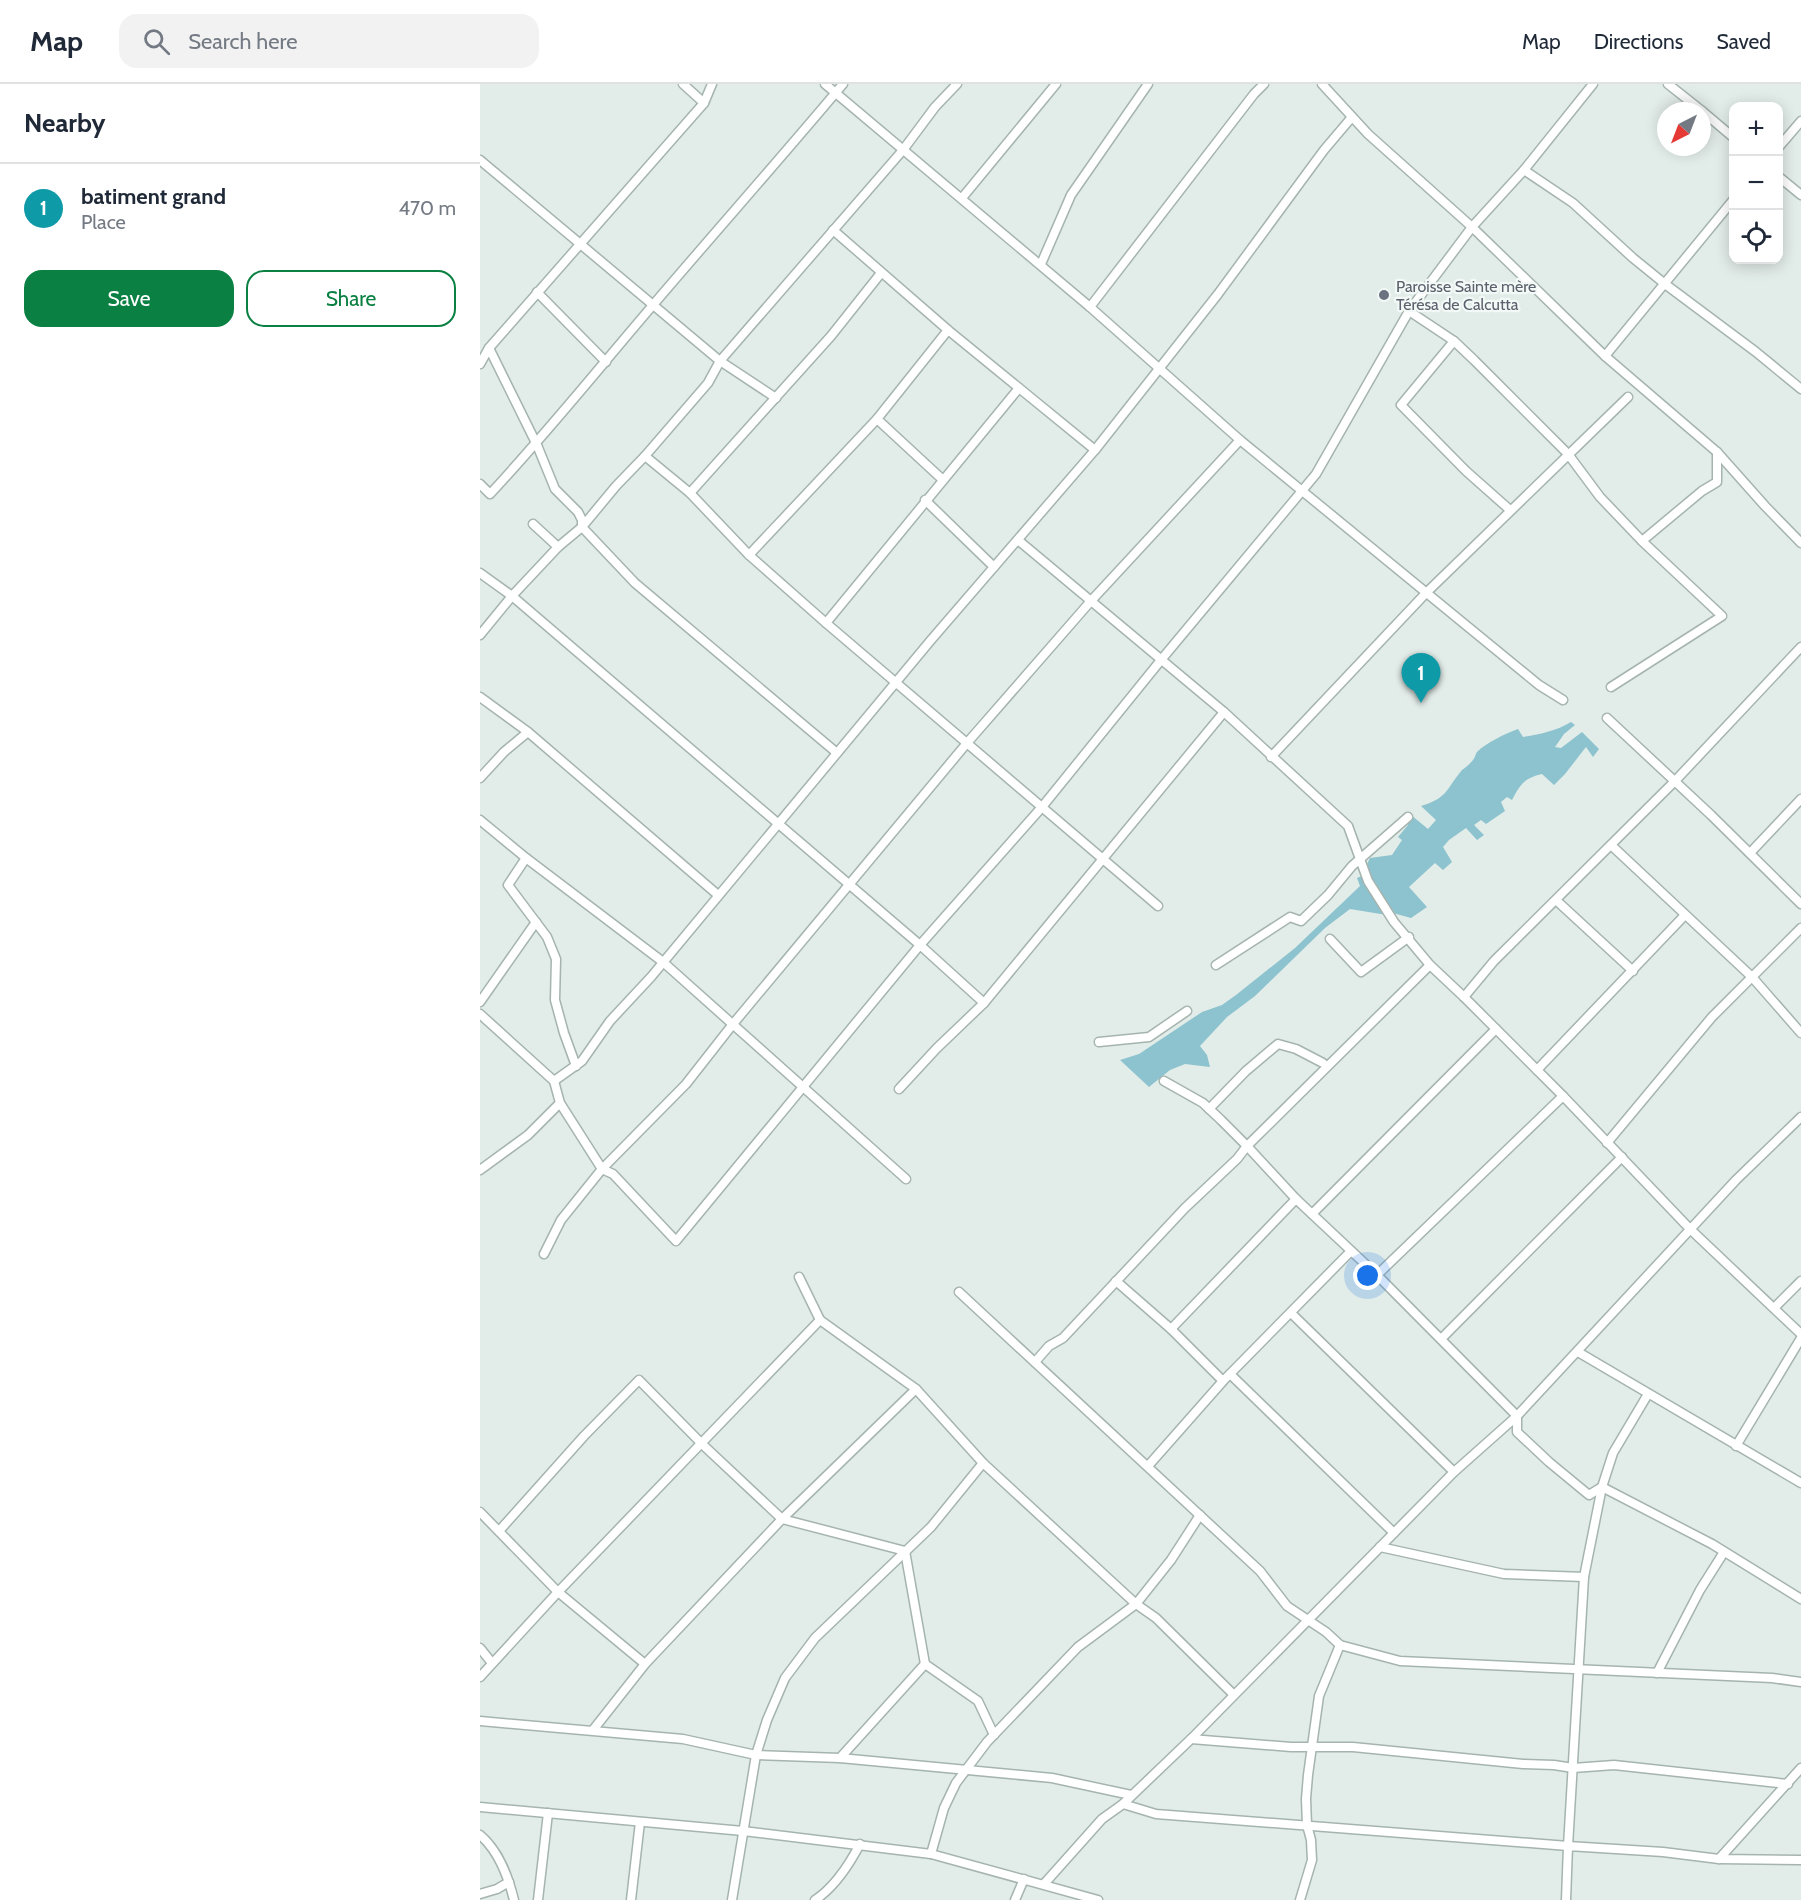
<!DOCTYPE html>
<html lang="en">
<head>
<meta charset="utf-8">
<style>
  body { margin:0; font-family:Cabin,sans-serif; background:#f2f2f3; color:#1f2937 }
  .controls { position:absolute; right:18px; top:18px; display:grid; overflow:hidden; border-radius:12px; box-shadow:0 3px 15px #0003 }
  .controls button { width:54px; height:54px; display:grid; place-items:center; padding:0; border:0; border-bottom:2px solid #e0e1e3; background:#fff; color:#1f2937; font:30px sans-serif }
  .compass { position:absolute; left:1177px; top:18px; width:54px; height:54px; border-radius:50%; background:#fff; box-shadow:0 3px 15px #0003; rotate:222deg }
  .you { position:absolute; left:888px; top:1192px; width:21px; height:21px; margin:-15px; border:4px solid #fff; border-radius:50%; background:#1a73e8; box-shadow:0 0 0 9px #1a73e833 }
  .badge { display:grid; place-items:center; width:39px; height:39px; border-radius:50%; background:#0b8043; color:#fff; font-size:20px; font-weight:700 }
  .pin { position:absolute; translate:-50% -50px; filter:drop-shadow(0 2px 3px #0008) }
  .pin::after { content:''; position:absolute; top:32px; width:21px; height:18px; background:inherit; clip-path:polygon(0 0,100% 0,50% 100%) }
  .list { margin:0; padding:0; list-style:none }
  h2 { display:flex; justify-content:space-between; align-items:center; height:78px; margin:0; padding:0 24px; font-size:26px }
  h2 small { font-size:20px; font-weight:400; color:#747a83 }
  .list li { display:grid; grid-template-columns:39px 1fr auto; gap:18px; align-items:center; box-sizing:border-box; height:90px; padding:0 24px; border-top:2px solid #e0e1e3 }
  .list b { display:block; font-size:22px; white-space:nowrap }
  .list p { margin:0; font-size:20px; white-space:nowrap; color:#747a83 }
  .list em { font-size:20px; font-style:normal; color:#747a83 }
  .actions { display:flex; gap:12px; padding:18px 24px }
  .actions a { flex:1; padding:14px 0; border:2px solid #0b8043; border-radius:18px; text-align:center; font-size:21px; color:#0b8043 }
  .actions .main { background:#0b8043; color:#fff }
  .icon { flex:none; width:33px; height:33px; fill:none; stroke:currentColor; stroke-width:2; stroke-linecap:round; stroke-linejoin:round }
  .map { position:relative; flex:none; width:1321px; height:1816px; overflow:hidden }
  header { display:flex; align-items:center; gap:36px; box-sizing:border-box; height:84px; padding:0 30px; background:#fff; border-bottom:2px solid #e0e1e3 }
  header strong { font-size:28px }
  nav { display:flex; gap:33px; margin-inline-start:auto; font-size:21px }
  .search { width:420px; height:54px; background:#f2f2f3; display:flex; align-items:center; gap:15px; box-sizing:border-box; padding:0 21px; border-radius:18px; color:#747a83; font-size:22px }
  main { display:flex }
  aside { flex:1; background:#fff }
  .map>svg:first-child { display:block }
</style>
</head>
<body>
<header>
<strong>Map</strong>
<div class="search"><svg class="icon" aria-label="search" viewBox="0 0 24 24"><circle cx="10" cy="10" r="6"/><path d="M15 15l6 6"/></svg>Search here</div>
<nav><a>Map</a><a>Directions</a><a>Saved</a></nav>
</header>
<main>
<aside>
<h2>Nearby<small></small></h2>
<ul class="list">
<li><span class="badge" style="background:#0f9aa8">1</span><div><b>batiment grand</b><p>Place</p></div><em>470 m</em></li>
</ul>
<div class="actions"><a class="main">Save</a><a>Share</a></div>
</aside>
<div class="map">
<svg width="1321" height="1816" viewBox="0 0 1321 1816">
  <rect width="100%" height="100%" fill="#e2ece8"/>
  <g fill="#8cc3cf">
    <path d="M 1091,638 L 1095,641 L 1084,650 L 1075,663 L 1081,664 L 1102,648 L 1119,665 L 1113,673 L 1106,663 L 1085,690 L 1074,701 L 1062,690 C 1044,694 1040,701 1032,716 L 1027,713 L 1021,718 L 1025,727 L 1006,740 L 1001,736 L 994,741 L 1004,751 L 997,756 L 986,744 L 969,756 L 963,763 L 972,778 L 963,786 L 955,779 L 929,803 L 947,823 L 931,834 L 913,829 L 893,804 L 886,782 L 890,774 L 912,771 L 922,756 L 918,753 L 928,741 L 931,731 L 948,745 L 956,736 L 941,722 C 968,714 966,705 982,686 C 986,683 990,680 993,676 C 995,674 995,671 997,668 C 1007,658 1025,650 1038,645 L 1043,653 C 1061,650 1076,647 1091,638 Z"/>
    <polygon points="884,791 907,831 870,825 845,844 775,912 747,933 720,962 727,971 730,983 705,980 690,986 669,1003 640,976 659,970 722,928 742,921 756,911 815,864 880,802 877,794"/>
  </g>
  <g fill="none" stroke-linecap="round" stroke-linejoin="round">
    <g stroke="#a5b4af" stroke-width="11">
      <g id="minor">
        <polyline points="345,0 610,223 760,356 1059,601 1083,616"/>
        <polyline points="842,0 888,50 992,143 1125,272 1237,368 1285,422 1321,459"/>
        <polyline points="1188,0 1222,27"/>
        <polyline points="224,19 232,0"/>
        <polyline points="1222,27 1254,54"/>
        <polyline points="1298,64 1321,37"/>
        <polyline points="0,76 240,277 296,314"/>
        <polyline points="1044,86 1093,119 1153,174 1185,200 1276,268 1321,305"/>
        <polyline points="1298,92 1321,111"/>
        <polyline points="482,114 576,0"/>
        <polyline points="353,146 468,246 615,366"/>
        <polyline points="561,180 591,111 668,0"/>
        <polyline points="57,208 126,278"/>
        <polyline points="610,223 774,10 784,0"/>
        <polyline points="929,227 974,257 994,276 1088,370 1120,413 1162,457 1242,532 1131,603"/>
        <polyline points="974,257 921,321 986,387 1030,426"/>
        <polyline points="9,264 57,361 75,405 98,428 102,436 102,443 155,499 357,669"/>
        <polyline points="1125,272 1254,115"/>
        <polyline points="0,280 9,264 224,19 203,0"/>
        <polyline points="397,335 463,396"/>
        <polyline points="165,372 210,409 269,471 346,539 678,822"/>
        <path d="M 0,400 L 10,410 C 67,349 119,284 173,221 C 236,147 301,74 363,0"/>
        <polyline points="210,409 351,252 401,189"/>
        <polyline points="445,416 514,483"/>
        <polyline points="53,440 78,463"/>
        <polyline points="538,456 744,628 868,742 888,797 914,838 950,881 984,913 1083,1012 1210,1145 1321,1250"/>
        <polyline points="1162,457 1222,407 1237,398 1237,368"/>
        <polyline points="269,471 397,335 468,246"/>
        <polyline points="0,489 32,512 440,861 504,919"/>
        <polyline points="346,539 539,304"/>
        <polyline points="0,551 32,512 78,463 102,443 136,402 165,372 228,299 240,277 423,66 455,23 477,0"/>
        <polyline points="0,613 48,648 238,811"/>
        <polyline points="1127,634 1231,731 1321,820"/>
        <polyline points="791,673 946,509 1148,313"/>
        <polyline points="0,694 24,668 48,648"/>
        <polyline points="0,736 46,774 183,878 426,1095"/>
        <polyline points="1131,761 1272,893 1321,949"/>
        <polyline points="1270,769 1321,715"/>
        <polyline points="46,774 28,801 67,853 76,875 75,916 84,949 96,982"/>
        <polyline points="1077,817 1153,887"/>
        <polyline points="850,855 881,888 929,853"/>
        <polyline points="736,881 810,833 821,837 848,811 872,782 928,733"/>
        <polyline points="984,913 1014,877 1195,697 1321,563"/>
        <polyline points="0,918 56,838"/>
        <polyline points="0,930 74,997 80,1019 48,1051 0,1086"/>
        <polyline points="619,958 669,953 707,927"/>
        <polyline points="1057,986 1205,831"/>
        <polyline points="74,997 102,977 130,937 171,893 451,556 615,366 738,210 844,66 872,33"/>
        <polyline points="684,997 723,1019 741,1036 767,1062 816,1115 897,1191 1037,1332 1037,1348 1069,1378 1109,1411 1122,1403 1232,1460 1321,1515"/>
        <polyline points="419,1005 457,964 504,919 744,628"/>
        <polyline points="80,1019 122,1085 206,1000 253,940 487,659 610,518 760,356"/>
        <polyline points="729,1025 766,987 798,960 816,965 843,979"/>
        <polyline points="1127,1059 1232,933 1321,844"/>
        <polyline points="832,1130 1016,945"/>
        <polyline points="64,1170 81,1136 122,1085 133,1090 196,1157 440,861 562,723 681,576 836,390 929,227 992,143 1044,86 1113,0"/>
        <polyline points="897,1191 1083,1012"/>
        <polyline points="319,1193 340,1236 436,1305 503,1379 656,1520 676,1534 754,1611"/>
        <polyline points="636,1197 691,1245 743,1297"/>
        <polyline points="479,1208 780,1487 807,1522 846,1548 860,1561 920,1577 1292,1594 1321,1598"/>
        <polyline points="1295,1223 1321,1197"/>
        <polyline points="811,1229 974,1388"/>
        <polyline points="691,1245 816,1115"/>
        <polyline points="961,1255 1142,1073"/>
        <polyline points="1098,1268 1321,1399"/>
        <polyline points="555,1278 569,1262 583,1254 705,1124 757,1075 767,1062 950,881"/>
        <polyline points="750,1290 914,1449"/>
        <polyline points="1256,1362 1321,1254"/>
        <polyline points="668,1382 743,1297 871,1167"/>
        <polyline points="0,1428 78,1508 165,1580"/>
        <polyline points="19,1447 104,1352 159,1296 222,1360 302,1435 425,1467 445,1580 498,1617 514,1651"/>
        <polyline points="900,1463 1024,1490 1104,1493"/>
        <polyline points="0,1564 12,1579"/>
        <polyline points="1177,1589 1220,1506 1244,1468"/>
        <polyline points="0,1593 78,1508 340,1236"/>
        <polyline points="0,1637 203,1655 276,1671 360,1674 572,1694 651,1711"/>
        <polyline points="113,1646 165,1580 302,1435 436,1305"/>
        <polyline points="711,1655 811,1663 873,1663 1043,1680 1074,1681 1093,1684 1134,1681 1308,1700"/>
        <polyline points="360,1674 445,1580"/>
        <polyline points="643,1720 676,1730 1088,1762 1104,1493 1122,1403 1133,1369 1168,1310"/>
        <polyline points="0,1723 263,1747 451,1770 618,1816"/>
        <path d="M 0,1751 C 19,1767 28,1792 34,1816"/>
        <polyline points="451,1770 464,1724 476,1699 507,1658 598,1563 656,1520 691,1476 720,1431"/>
        <polyline points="1239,1775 1321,1684"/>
        <polyline points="564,1800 622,1735 643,1720 711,1655 974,1388 1037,1332 1256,1096 1321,1033"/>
        <polyline points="0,1810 17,1805 29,1798"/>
        <polyline points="58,1816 68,1729"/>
        <polyline points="151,1816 160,1738"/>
        <polyline points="252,1816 276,1671 287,1636 305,1594 335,1554 451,1443 503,1379"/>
        <path d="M 335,1816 C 355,1803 369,1781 380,1760"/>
        <polyline points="535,1816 544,1795"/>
        <polyline points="820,1816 832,1776 831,1756 827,1741 826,1715 828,1691 839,1612 860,1561"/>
        <polyline points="1086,1816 1088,1762 1183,1768 1239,1775 1321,1776"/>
      </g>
    </g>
    <use href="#minor" stroke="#fff" stroke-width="8"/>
  </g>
  <circle fill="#6b7280" stroke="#f3f9f6" stroke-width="2" cx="904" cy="211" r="6"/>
  <g text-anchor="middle" stroke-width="4.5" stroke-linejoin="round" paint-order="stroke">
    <g font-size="16" fill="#5b616d" stroke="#f3f9f6" text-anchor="start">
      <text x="916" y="208">Paroisse Sainte mère<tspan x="916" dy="18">Térésa de Calcutta</tspan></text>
    </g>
  </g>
</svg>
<div class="controls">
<button>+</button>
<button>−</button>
<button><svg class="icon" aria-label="locate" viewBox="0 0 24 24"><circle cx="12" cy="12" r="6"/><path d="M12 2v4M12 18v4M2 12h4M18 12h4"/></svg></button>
</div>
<svg class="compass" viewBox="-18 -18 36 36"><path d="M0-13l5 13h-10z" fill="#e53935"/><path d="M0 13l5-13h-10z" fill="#747a83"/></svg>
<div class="you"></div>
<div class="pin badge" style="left:941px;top:619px;background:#0f9aa8">1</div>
</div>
</main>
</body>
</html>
